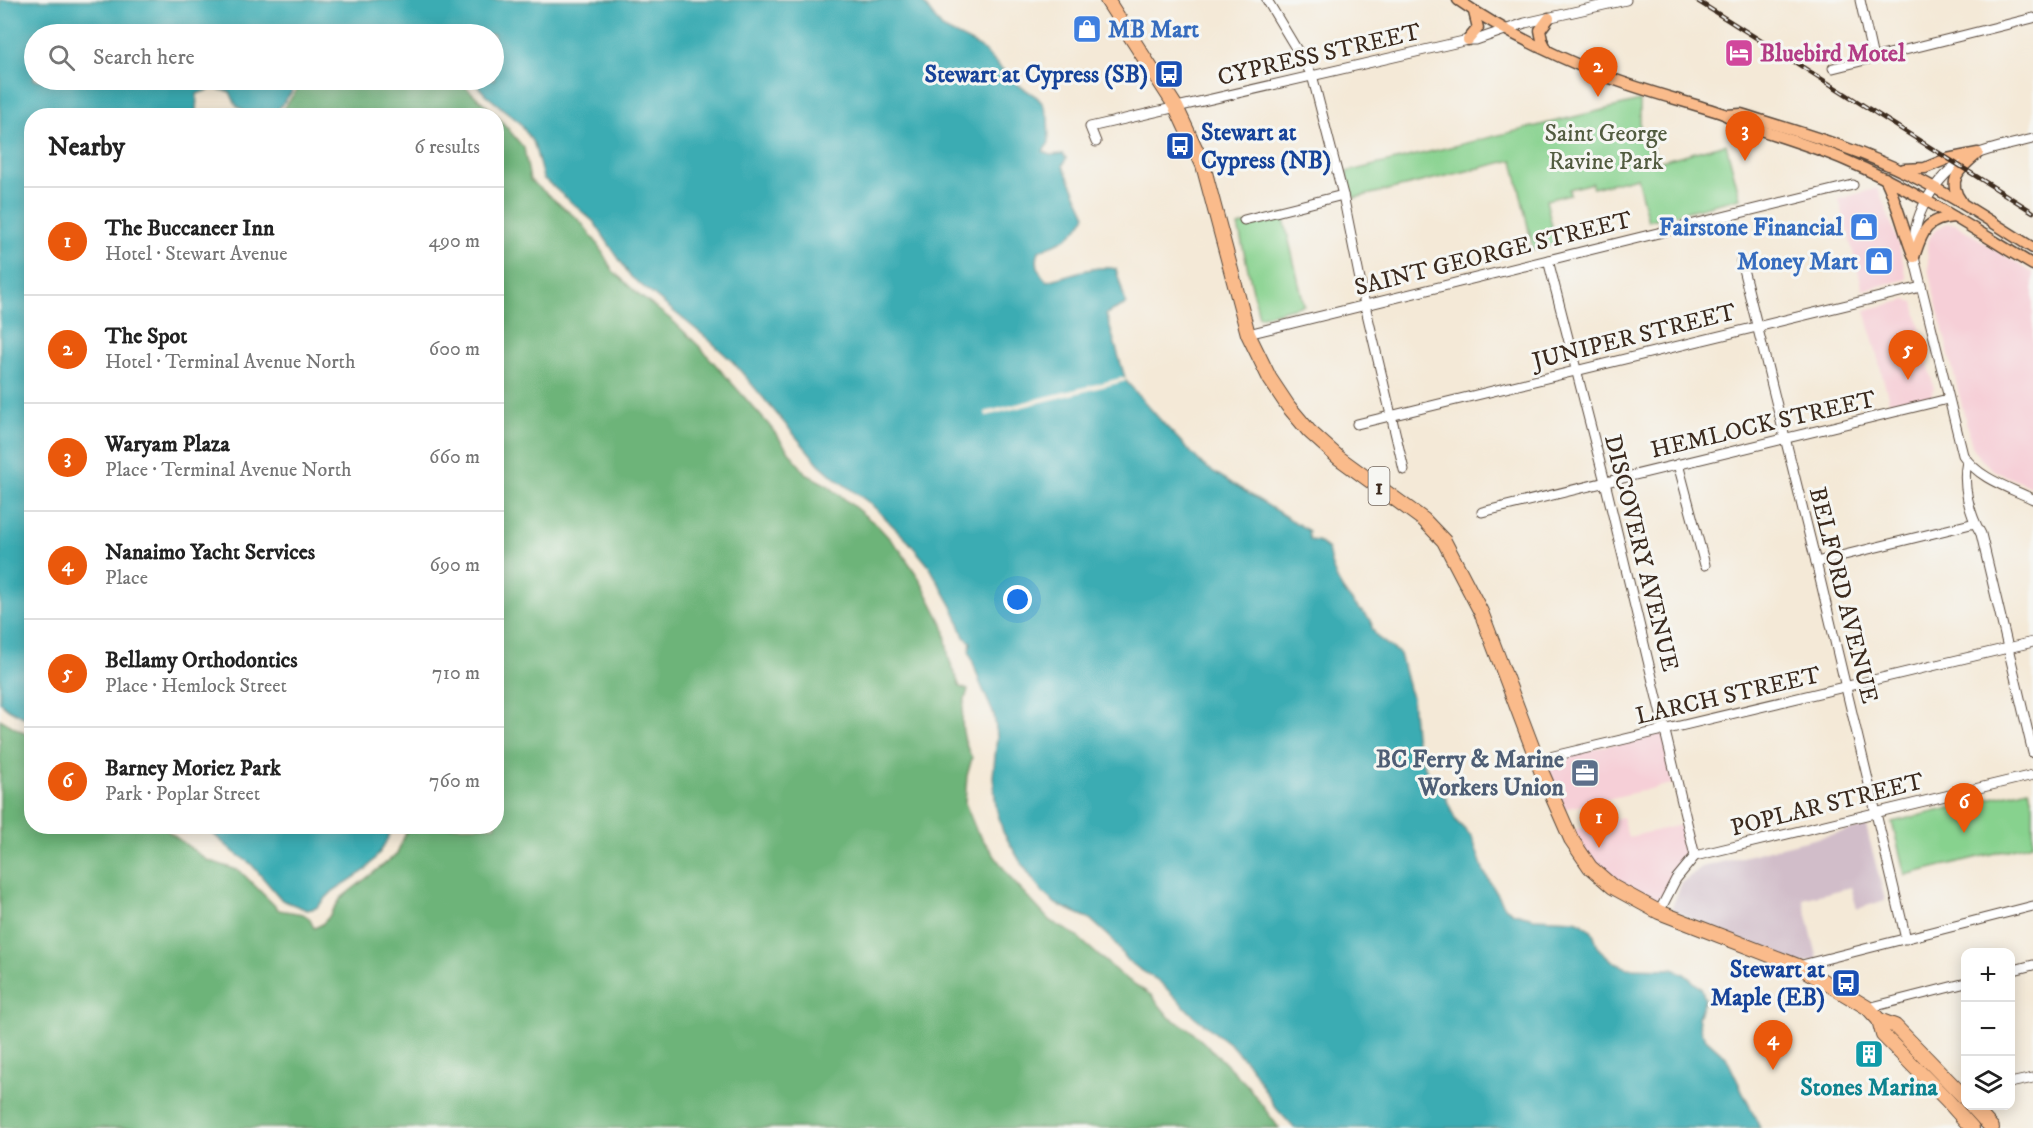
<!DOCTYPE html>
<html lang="en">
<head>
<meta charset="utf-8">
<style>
  body { margin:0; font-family:"IM FELL DW Pica",serif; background:#f2f2f2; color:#222 }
  .controls { position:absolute; right:18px; bottom:18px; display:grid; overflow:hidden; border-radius:12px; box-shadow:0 3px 15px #0003 }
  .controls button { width:54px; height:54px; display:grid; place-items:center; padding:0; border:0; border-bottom:2px solid #e0e0e0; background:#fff; color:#222; font:30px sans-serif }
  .you { position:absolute; left:1018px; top:600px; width:21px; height:21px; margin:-15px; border:4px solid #fff; border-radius:50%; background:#1a73e8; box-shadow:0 0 0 9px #1a73e833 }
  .badge { display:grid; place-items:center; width:39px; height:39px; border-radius:50%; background:#ea580c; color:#fff; font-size:20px; font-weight:700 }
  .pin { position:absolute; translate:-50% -50px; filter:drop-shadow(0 2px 3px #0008) }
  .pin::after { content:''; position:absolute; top:32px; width:21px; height:18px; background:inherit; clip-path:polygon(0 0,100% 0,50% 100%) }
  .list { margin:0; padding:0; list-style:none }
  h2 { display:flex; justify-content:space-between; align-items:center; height:78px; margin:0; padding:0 24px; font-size:26px }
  h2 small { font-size:20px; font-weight:400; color:#767676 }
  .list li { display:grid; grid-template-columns:39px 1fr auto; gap:18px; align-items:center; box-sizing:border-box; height:108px; padding:0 24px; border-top:2px solid #e0e0e0 }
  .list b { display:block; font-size:22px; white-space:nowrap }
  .list p { margin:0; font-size:20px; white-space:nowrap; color:#767676 }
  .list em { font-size:20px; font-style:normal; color:#767676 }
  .icon { flex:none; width:33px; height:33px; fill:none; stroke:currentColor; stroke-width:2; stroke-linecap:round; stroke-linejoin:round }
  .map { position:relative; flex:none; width:2033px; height:1128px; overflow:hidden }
  .search { position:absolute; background:#fff; box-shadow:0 3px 15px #0003; left:24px; top:24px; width:480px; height:66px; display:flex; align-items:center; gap:15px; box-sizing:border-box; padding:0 21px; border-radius:33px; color:#767676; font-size:22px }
  .panel { position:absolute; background:#fff; box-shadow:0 3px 15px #0003; left:24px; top:108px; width:480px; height:726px; border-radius:24px }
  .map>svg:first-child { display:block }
</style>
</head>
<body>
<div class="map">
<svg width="2033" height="1128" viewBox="0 0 2033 1128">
  <rect width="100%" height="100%" fill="#f6f6f2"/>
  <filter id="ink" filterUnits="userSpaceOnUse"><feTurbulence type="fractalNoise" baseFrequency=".0167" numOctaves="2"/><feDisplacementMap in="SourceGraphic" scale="12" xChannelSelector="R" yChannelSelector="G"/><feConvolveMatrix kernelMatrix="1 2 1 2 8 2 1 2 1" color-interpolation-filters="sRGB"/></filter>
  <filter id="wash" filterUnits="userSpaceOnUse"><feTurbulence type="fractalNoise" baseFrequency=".008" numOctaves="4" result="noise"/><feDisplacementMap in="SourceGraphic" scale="24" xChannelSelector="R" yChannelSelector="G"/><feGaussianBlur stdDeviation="1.35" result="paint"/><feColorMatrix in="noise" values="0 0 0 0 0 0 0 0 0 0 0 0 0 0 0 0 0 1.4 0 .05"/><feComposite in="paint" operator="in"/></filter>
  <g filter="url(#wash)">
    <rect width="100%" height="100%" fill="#f4e9d7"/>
    <g fill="#f6cfd7">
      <polygon points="1878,188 1898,242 1907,279 1863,290 1839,199"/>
      <polygon points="1947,223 1955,224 2033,273 2033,488 1993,470 1981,459 1972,446 1929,274 1927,247 1930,237 1935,230"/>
      <polygon points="1907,300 1914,302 1934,389 1931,396 1891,408 1865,310"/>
      <polygon points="1664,732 1676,783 1560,810 1539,762"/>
      <polygon points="1622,817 1628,837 1686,824 1693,856 1658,909 1592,866 1570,831"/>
    </g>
    <polygon fill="#d1bdc9" points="1866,826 1885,900 1857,909 1851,887 1803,899 1818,960 1799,964 1671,910 1682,882 1702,867"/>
    <g fill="#87d28e" stroke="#617e56" stroke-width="1.5">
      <polygon points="1640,101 1640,130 1652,143 1657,162 1726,144 1740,198 1648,221 1637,177 1593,188 1592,183 1569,189 1570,194 1546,200 1556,244 1533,249 1513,160 1354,198 1346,172"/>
      <polygon points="1283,215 1304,305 1259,317 1238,226"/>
      <polygon points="2029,789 2033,806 2033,844 1905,875 1892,822"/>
    </g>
    <g fill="#6db479" stroke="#546f4c" stroke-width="1.5">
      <polygon points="304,80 458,80 496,115 279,115"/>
      <path d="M 497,116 L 524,148 L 530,180 L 580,221 L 597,243 L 613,271 L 639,295 L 673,321 L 699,346 L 769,425 L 806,474 L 827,485 L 878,526 L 900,550 L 919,578 L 944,627 L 949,659 L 960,687 L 968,690 C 959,714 960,736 972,758 L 967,776 L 965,803 L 976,830 L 1012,880 L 1050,921 L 1074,934 L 1122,976 L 1151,995 L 1170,1018 L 1189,1029 L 1215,1053 L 1247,1085 L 1279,1128 L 0,1128 L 0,952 L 2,947 L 0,942 L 0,719 L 31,737 L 32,826 L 162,827 L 207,860 L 240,871 L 279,910 L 303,914 L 309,918 L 314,928 L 321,925 L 328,918 L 341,898 L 397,854 L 408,827 L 496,826 Z"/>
    </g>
    <g fill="#3aacb3" stroke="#3a6b68" stroke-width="1.5">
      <path d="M 0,0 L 921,0 L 942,28 L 980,47 L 1017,84 L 1037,97 L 1043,104 L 1048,117 L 1049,143 L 1043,151 L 1050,155 L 1063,154 L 1066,158 L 1063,166 L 1086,215 C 1073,239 1063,240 1039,251 C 1035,262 1038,273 1047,281 C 1068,276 1095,264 1116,269 L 1126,304 L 1106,314 L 1126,381 L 1163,423 L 1204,466 L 1309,531 L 1308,533 L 1310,540 L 1317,541 L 1328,549 C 1333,581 1347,599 1371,620 L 1372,628 L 1377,637 L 1400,654 L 1409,689 L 1412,697 L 1415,735 L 1418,754 L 1436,787 L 1446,798 L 1456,821 L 1472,837 L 1484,872 L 1505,907 L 1514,913 L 1534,918 L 1575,920 L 1582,923 L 1593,933 L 1599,949 L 1615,963 L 1627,968 L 1673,969 L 1684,974 L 1701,988 L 1705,999 L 1698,1017 L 1701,1032 L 1706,1039 L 1726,1057 L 1760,1128 L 1294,1128 L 1275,1107 L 1251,1067 L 1231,1045 L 1195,1017 L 1159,981 L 1139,969 L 1125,958 L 1112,939 L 1090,919 L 1056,904 L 1042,892 L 1020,861 L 1003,832 L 996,807 L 993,777 L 997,736 L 994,715 L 980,683 L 969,651 L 971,642 L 964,637 L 954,610 L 929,566 L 909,542 L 871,504 L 836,479 L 819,464 L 733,362 L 708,339 L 631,277 L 594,222 L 543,178 L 534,144 L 519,122 L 486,95 L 472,80 L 494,80 L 494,34 L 34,34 L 34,80 L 295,80 L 291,93 L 277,111 L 245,112 L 236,105 L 230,92 L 213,88 L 197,94 L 196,115 L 32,116 L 31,721 L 8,709 L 0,702 Z"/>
      <polygon points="205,827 391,827 388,838 380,852 366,870 333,891 316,908 307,910 282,900 251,864 235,853"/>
    </g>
    <polygon fill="#f4e9d7" points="1125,377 1126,381 986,416 985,412"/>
  </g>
  <g filter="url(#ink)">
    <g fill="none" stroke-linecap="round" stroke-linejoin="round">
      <g stroke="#57473a" stroke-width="11">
        <g id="minor">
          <polyline points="1267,0 1312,75 1343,195 1365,305 1404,470"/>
          <polyline points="1860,0 1873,58"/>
          <polyline points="1833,68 2033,18"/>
          <path d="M 2033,139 C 1985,151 1954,152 1927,199 C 1916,219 1913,234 1914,257 L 1963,455 C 1979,479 2008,487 2033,499"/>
          <polyline points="1096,142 1090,127 1468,40 1476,40 1525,23 1626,0"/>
          <polyline points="1244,220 1343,195"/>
          <polyline points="1548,260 1605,482 1695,856"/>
          <polyline points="1741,261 1816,562 1906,939"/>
          <polyline points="1248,334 1853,185"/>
          <polyline points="1357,424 1921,287"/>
          <path d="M 1967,461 C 1962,485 1969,513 1981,534 L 2033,753"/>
          <polyline points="1678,464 1705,565"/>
          <polyline points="1482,512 1948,399"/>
          <polyline points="1816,562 1975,523"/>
          <polyline points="1537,760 2033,642"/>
          <polyline points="1659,912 1676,879 1695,856 2033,775"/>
          <polyline points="1798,966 2033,906"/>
          <polyline points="2010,971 2033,965"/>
          <polyline points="1868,1008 1966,983"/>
          <polyline points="2010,1083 2033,1078"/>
        </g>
      </g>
      <g stroke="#57473a" stroke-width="13">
        <g id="major">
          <path d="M 1458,0 C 1502,31 1555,56 1605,76 C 1643,91 1685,101 1724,114 L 1737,122 C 1773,135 1810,145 1845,160 C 1911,188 1972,228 2033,265"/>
          <polyline points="1468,40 1478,28 1474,12"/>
          <polyline points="1547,50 1542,40 1540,30 1549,18"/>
          <path d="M 1726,115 L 1741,114 C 1798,132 1856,148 1910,175 C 1953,196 1993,223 2033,248"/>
          <polyline points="1904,169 1925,168 1947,159 1978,153"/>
          <path d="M 1885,178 C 1898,203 1903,231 1914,257"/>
          <path d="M 1961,201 C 1946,181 1960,168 1976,155"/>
          <path d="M 1914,257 C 1922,233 1925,219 1954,217"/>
        </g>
      </g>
      <g stroke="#57473a" stroke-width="16">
        <g id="highway">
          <polyline points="1107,0 1176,107 1203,165 1248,334 1270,379 1288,406 1309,431 1339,458 1424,520 1444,541 1481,612 1542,773 1571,839 1590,867 1613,887 1659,912 1798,966 1868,1008 1879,1020 1895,1026 1966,1099"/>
          <polyline points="1879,1020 1883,1035 1947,1100 1972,1128"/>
          <polyline points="1972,1106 1992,1128"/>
        </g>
      </g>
      <use href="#minor" stroke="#fff" stroke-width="9"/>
      <use href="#major" stroke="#fabb8b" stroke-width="10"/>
      <use href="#highway" stroke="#fabb8b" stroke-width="14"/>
      <g stroke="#3b2a1e" stroke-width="4.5">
        <polyline id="rail" points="1696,0 2033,212"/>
      </g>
      <use href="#rail" stroke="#f6f6f2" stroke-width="2" stroke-dasharray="7" stroke-linecap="butt"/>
    </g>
  </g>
  <defs>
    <g id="shop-square" transform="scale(1.5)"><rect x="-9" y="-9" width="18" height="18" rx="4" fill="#3f7fe0" stroke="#f6f6f2"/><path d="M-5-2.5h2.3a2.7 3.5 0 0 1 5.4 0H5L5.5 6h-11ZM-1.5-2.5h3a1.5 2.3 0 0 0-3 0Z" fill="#fff"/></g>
    <g id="hotel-square" transform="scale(1.5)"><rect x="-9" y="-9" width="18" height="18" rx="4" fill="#d1479c" stroke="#f6f6f2"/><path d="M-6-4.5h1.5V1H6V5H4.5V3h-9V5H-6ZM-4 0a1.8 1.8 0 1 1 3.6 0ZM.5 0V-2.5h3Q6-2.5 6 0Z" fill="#fff"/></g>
    <g id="bus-square" transform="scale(1.5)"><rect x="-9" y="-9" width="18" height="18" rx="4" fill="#1a4fb4" stroke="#f6f6f2"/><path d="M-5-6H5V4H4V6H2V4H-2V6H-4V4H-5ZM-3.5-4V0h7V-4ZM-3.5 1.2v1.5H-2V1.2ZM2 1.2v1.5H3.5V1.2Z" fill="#fff"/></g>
    <g id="office-square" transform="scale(1.5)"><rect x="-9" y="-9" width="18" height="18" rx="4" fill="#5c6f8a" stroke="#f6f6f2"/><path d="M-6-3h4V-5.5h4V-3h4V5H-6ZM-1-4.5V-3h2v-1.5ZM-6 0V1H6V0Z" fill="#fff"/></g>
    <g id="building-square" transform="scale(1.5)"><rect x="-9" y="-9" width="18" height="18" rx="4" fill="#0f9aa8" stroke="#f6f6f2"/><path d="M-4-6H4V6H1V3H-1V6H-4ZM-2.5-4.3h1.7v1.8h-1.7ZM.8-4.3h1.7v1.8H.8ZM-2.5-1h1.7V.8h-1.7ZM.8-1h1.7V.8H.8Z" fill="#fff"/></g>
  </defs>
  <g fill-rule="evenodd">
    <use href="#shop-square" x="1087" y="29"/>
    <use href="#hotel-square" x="1739" y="53"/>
    <use href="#bus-square" x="1169" y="74"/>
    <use href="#bus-square" x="1180" y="146"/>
    <use href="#shop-square" x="1864" y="227"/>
    <use href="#shop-square" x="1879" y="261"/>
    <use href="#office-square" x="1585" y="773"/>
    <use href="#bus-square" x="1846" y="983"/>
    <use href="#building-square" x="1869" y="1054"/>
  </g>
  <g text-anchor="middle" stroke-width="6" stroke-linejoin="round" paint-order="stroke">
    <rect fill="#f6f6f2" stroke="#73675e" stroke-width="1.5" x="1368.5" y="467" width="21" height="38" rx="4.5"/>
    <g font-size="22" font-weight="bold" fill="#3b2a1e">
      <text x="1379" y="494">1</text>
    </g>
    <g font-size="24" font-weight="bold" fill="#366cbe" stroke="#f6f6f2" text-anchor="end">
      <text x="1108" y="37" text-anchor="start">MB Mart</text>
      <text x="1843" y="235">Fairstone Financial</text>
      <text x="1858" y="269">Money Mart</text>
    </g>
    <g font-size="24" font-weight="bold" fill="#b23c85" stroke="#f6f6f2" text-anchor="start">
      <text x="1760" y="61">Bluebird Motel</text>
    </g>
    <g font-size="24" fill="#3b2a1e" stroke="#f6f6f2">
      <text transform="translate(1319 54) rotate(-13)" y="8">CYPRESS STREET</text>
      <text transform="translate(1493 253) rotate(-14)" y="8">SAINT GEORGE STREET</text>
      <text transform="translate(1634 336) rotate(-14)" y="8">JUNIPER STREET</text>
      <text transform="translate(1763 424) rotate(-13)" y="8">HEMLOCK STREET</text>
      <text transform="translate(1642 553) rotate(76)" y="8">DISCOVERY AVENUE</text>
      <text transform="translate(1844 595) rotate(76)" y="8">BELFORD AVENUE</text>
      <text transform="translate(1728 695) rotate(-13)" y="8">LARCH STREET</text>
      <text transform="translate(1827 804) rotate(-14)" y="8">POPLAR STREET</text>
    </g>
    <g font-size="24" font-weight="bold" fill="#164399" stroke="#f6f6f2" text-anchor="end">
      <text x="1148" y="82">Stewart at Cypress (SB)</text>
      <text x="1201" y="140" text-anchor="start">Stewart at<tspan x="1201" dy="28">Cypress (NB)</tspan></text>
      <text x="1825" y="977">Stewart at<tspan x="1825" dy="28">Maple (EB)</tspan></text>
    </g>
    <g font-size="24" fill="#525c40" stroke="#f6f6f2">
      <text x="1606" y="141">Saint George<tspan x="1606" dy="28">Ravine Park</tspan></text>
    </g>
    <g font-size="24" font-weight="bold" fill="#4e5e75" stroke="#f6f6f2" text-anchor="end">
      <text x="1564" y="767">BC Ferry &amp; Marine<tspan x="1564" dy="28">Workers Union</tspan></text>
    </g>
    <g font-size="24" font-weight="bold" fill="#0d838f" stroke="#f6f6f2">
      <text x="1869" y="1095">Stones Marina</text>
    </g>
  </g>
</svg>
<div class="controls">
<button>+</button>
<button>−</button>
<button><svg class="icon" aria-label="layers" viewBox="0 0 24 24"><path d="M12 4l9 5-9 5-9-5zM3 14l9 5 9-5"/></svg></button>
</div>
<div class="you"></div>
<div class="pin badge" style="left:1599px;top:848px">1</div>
<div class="pin badge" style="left:1598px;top:97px">2</div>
<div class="pin badge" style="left:1745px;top:161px">3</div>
<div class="pin badge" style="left:1773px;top:1070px">4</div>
<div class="pin badge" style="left:1908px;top:380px">5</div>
<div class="pin badge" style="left:1964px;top:833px">6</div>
<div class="search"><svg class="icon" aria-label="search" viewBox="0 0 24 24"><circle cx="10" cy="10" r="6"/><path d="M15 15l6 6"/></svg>Search here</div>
<section class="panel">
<h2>Nearby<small>6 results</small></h2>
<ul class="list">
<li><span class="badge">1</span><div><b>The Buccaneer Inn</b><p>Hotel · Stewart Avenue</p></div><em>490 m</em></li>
<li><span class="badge">2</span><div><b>The Spot</b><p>Hotel · Terminal Avenue North</p></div><em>600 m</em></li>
<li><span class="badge">3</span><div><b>Waryam Plaza</b><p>Place · Terminal Avenue North</p></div><em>660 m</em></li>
<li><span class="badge">4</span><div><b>Nanaimo Yacht Services</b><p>Place</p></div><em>690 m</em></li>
<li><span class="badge">5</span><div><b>Bellamy Orthodontics</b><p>Place · Hemlock Street</p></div><em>710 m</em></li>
<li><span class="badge">6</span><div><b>Barney Moriez Park</b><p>Park · Poplar Street</p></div><em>760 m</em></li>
</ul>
</section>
</div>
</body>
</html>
